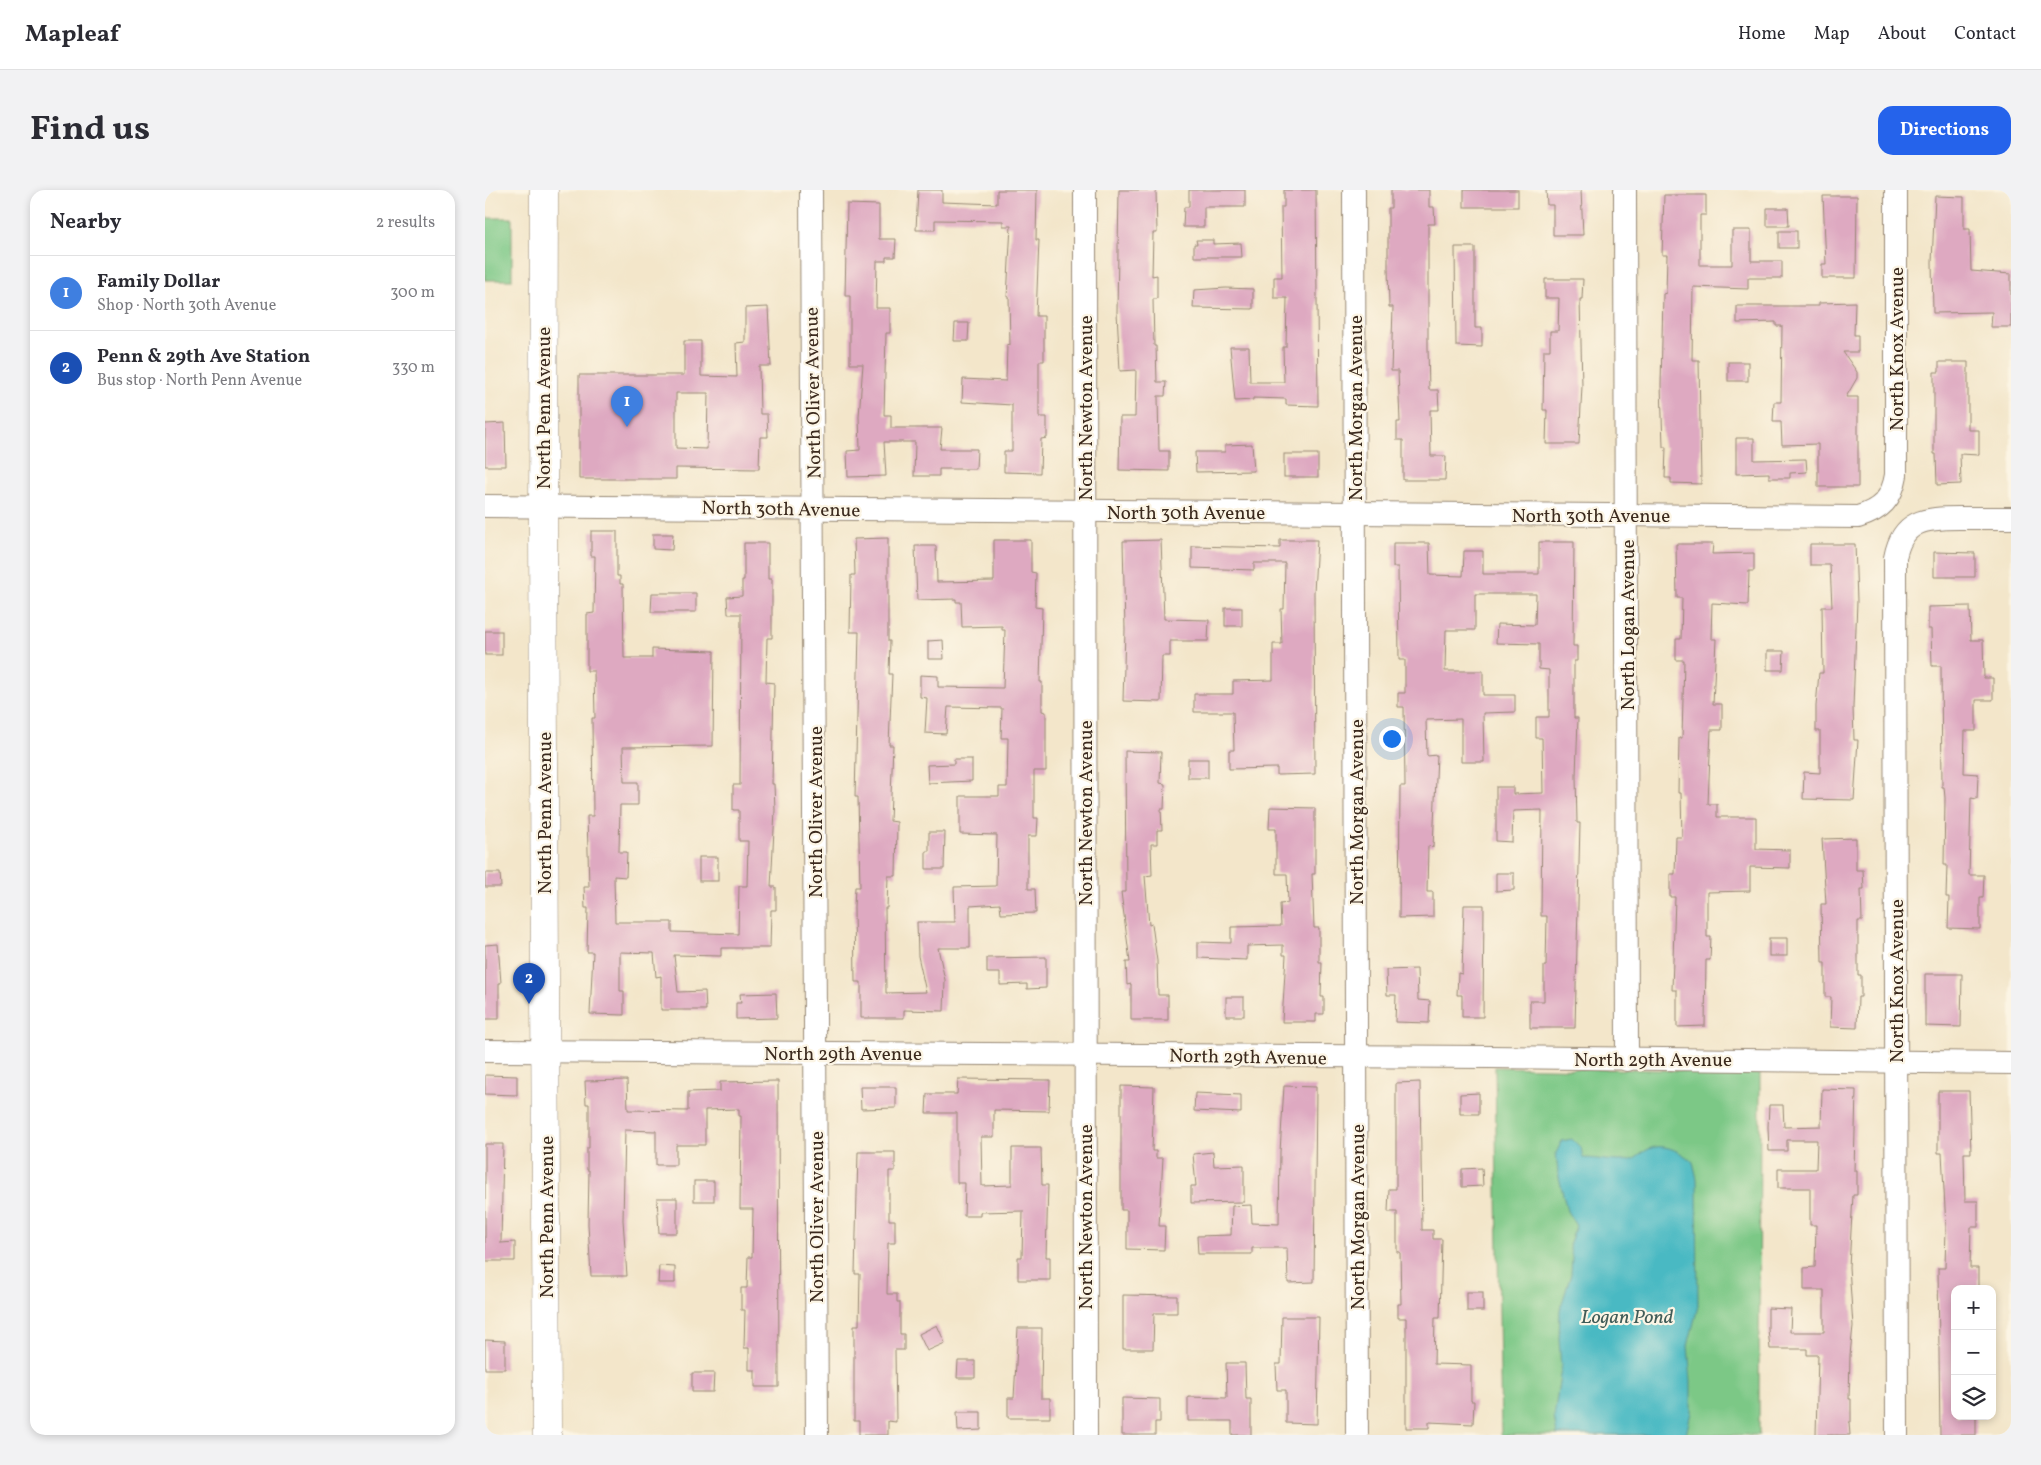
<!DOCTYPE html>
<html lang="en">
<head>
<meta charset="utf-8">
<style>
  body { margin:0; font-family:Vollkorn,serif; background:#f2f2f3; color:#2b2b33 }
  .controls { position:absolute; right:15px; bottom:15px; display:grid; overflow:hidden; border-radius:10px; box-shadow:0 2px 8px #0003 }
  .controls button { width:45px; height:45px; display:grid; place-items:center; padding:0; border:0; border-bottom:1px solid #e1e1e2; background:#fff; color:#2b2b33; font:25px sans-serif }
  .you { position:absolute; left:906px; top:548px; width:18px; height:18px; margin:-12px; border:4px solid #fff; border-radius:50%; background:#1a73e8; box-shadow:0 0 0 8px #1a73e833 }
  .badge { display:grid; place-items:center; width:32px; height:32px; border-radius:50%; background:#2563eb; color:#fff; font-size:16px; font-weight:700 }
  .pin { position:absolute; translate:-50% -41px; filter:drop-shadow(0 1px 2px #0008) }
  .pin::after { content:''; position:absolute; top:26px; width:18px; height:15px; background:inherit; clip-path:polygon(0 0,100% 0,50% 100%) }
  .list { margin:0; padding:0; list-style:none }
  h2 { display:flex; justify-content:space-between; align-items:center; height:65px; margin:0; padding:0 20px; font-size:21px }
  h2 small { font-size:16px; font-weight:400; color:#7c7c81 }
  .list li { display:grid; grid-template-columns:32px 1fr auto; gap:15px; align-items:center; box-sizing:border-box; height:75px; padding:0 20px; border-top:1px solid #e1e1e2 }
  .list b { display:block; font-size:19px; white-space:nowrap }
  .list p { margin:0; font-size:16px; white-space:nowrap; color:#7c7c81 }
  .list em { font-size:16px; font-style:normal; color:#7c7c81 }
  .icon { flex:none; width:28px; height:28px; fill:none; stroke:currentColor; stroke-width:2; stroke-linecap:round; stroke-linejoin:round }
  .map { position:relative; flex:none; width:1526px; height:1245px; overflow:hidden; border-radius:15px }
  header { display:flex; align-items:center; gap:30px; box-sizing:border-box; height:70px; padding:0 25px; background:#fff; border-bottom:1px solid #e1e1e2 }
  header strong { font-size:24px }
  nav { display:flex; gap:28px; margin-inline-start:auto; font-size:18px }
  .intro { display:flex; align-items:center; justify-content:space-between; box-sizing:border-box; height:120px; padding:0 30px }
  h1 { margin:0; font-size:35px }
  .button { padding:12px 22px; border-radius:15px; background:#2563eb; color:#fff; font-size:18px; font-weight:700 }
  main { display:flex; gap:30px; padding:0 30px }
  aside { flex:1; background:#fff; border-radius:15px; box-shadow:0 2px 8px #0003 }
  .map>svg:first-child { display:block }
</style>
</head>
<body>
<header>
<strong>Mapleaf</strong>
<nav><a>Home</a><a>Map</a><a>About</a><a>Contact</a></nav>
</header>
<div class="intro"><h1>Find us</h1><a class="button">Directions</a></div>
<main>
<aside>
<h2>Nearby<small>2 results</small></h2>
<ul class="list">
<li><span class="badge" style="background:#3f7fe0">1</span><div><b>Family Dollar</b><p>Shop · North 30th Avenue</p></div><em>300 m</em></li>
<li><span class="badge" style="background:#1a4fb4">2</span><div><b>Penn &amp; 29th Ave Station</b><p>Bus stop · North Penn Avenue</p></div><em>330 m</em></li>
</ul>
</aside>
<div class="map">
<svg width="1526" height="1245" viewBox="0 0 1526 1245">
  <rect width="100%" height="100%" fill="#fcf5e5"/>
  <filter id="ink" filterUnits="userSpaceOnUse"><feTurbulence type="fractalNoise" baseFrequency=".02" numOctaves="2"/><feDisplacementMap in="SourceGraphic" scale="10" xChannelSelector="R" yChannelSelector="G"/><feConvolveMatrix kernelMatrix="1 2 1 2 8 2 1 2 1" color-interpolation-filters="sRGB"/></filter>
  <filter id="wash" filterUnits="userSpaceOnUse"><feTurbulence type="fractalNoise" baseFrequency=".0096" numOctaves="4" result="noise"/><feDisplacementMap in="SourceGraphic" scale="20" xChannelSelector="R" yChannelSelector="G"/><feGaussianBlur stdDeviation="1.12" result="paint"/><feColorMatrix in="noise" values="0 0 0 0 0 0 0 0 0 0 0 0 0 0 0 0 0 1.4 0 .05"/><feComposite in="paint" operator="in"/></filter>
  <g filter="url(#wash)">
    <rect width="100%" height="100%" fill="#f3e6ca"/>
    <g fill="#7cc886" stroke="#5c7952">
      <rect x="0" y="28" width="27" height="62"/>
      <polygon points="1010,877 1275,882 1274,1245 1016,1245"/>
    </g>
    <path fill="#4ab9c3" stroke="#427270" d="M 1087,949 L 1096,958 L 1098,968 C 1115,968 1129,973 1145,970 C 1152,969 1156,963 1162,960 C 1178,951 1196,962 1208,972 L 1212,989 L 1213,1116 L 1203,1156 L 1206,1191 L 1206,1222 L 1201,1245 L 1072,1245 L 1069,1227 L 1076,1178 L 1074,1149 L 1075,1120 L 1086,1084 L 1087,1067 L 1084,1055 L 1091,1036 L 1082,1021 L 1073,983 L 1071,963 L 1077,951 Z"/>
    <g id="blocks">
      <g fill="#dea9c1" fill-rule="evenodd">
        <polygon points="433,0 457,0 457,12 512,14 512,0 552,0 551,50 554,50 551,126 559,126 559,171 554,171 554,227 562,227 562,248 556,249 555,283 519,282 519,261 527,261 527,215 477,212 478,189 521,191 522,154 525,155 524,107 522,107 526,36 518,36 518,31 450,30 450,40 431,40"/>
        <polygon points="634,0 671,0 672,43 668,43 667,86 672,85 672,109 668,109 669,156 671,156 672,192 681,192 680,206 673,206 674,261 684,261 684,281 634,280 635,227 650,227 651,180 635,181 632,122"/>
        <polygon points="704,0 760,0 760,17 719,17 719,37 698,37 699,17 704,17"/>
        <polygon points="799,0 831,0 833,216 801,215 801,209 768,208 768,210 750,211 745,157 764,157 765,192 799,192 798,157 801,157 802,108 789,108 789,87 797,87 796,17 799,17"/>
        <polygon points="906,0 944,0 944,17 949,17 950,34 943,34 943,157 944,200 953,200 954,220 945,220 946,266 961,266 960,290 918,290 918,250 912,250 912,232 915,232 913,181 906,181 908,117 904,117 903,77 903,18 906,18"/>
        <rect x="979" y="0" width="54" height="17"/>
        <polygon points="1061,0 1096,0 1098,45 1068,45 1068,15 1062,15"/>
        <polygon points="1179,5 1221,5 1221,25 1215,25 1215,75 1247,75 1247,40 1266,40 1266,71 1297,71 1297,88 1263,88 1263,99 1208,97 1207,170 1214,170 1216,294 1186,293 1186,288 1180,288 1181,257 1178,257 1176,195 1178,104 1181,103 1182,65 1177,65"/>
        <polygon points="1338,6 1372,6 1371,88 1337,88 1337,74 1341,74"/>
        <polygon points="1450,6 1479,7 1479,39 1485,39 1486,81 1526,84 1526,137 1506,137 1507,122 1448,123 1447,72"/>
        <polygon points="362,14 394,15 394,49 411,49 410,67 401,67 401,71 392,71 391,118 405,118 405,143 401,143 399,225 406,225 406,238 457,238 455,259 492,259 491,279 454,279 454,286 429,286 430,252 399,252 401,286 363,287 362,261 375,260 374,226 378,174 365,174 365,106 360,106"/>
        <polygon points="1282,18 1303,18 1304,36 1282,36"/>
        <rect x="1294" y="41" width="18" height="17"/>
        <polygon points="711,50 728,50 728,54 756,53 757,67 709,67 709,54 712,54"/>
        <polygon points="970,57 990,57 990,138 997,138 997,157 971,156"/>
        <polygon points="1060,89 1098,89 1097,109 1095,109 1097,196 1094,254 1061,254 1062,220 1058,220 1059,160 1065,160 1065,141 1073,141 1074,108 1060,108"/>
        <polygon points="741,98 768,99 768,119 708,118 709,100"/>
        <polygon points="1370,112 1369,145 1373,145 1373,162 1358,162 1372,182 1372,188 1361,207 1373,207 1373,297 1333,297 1333,254 1297,255 1296,232 1288,232 1289,212 1296,212 1297,136 1291,136 1291,132 1252,133 1252,116 1334,116 1334,113"/>
        <path d="M 283,117 L 286,176 L 274,176 L 275,224 L 282,224 L 283,247 L 275,247 L 274,279 L 191,278 L 191,289 L 94,289 L 94,185 L 199,185 L 199,151 L 216,151 L 216,186 L 252,187 L 251,153 L 260,152 L 260,118 ZM 191,203 L 223,203 L 222,259 L 191,258 Z"/>
        <polygon points="470,133 484,133 483,151 469,151"/>
        <rect x="1243" y="172" width="20" height="19"/>
        <polygon points="1454,172 1483,172 1483,240 1494,240 1494,265 1475,264 1476,294 1452,295 1451,264 1449,264 1449,182 1454,182"/>
        <polygon points="20,233 21,276 0,276 0,234"/>
        <polygon points="1251,248 1269,248 1269,270 1321,269 1322,282 1305,283 1305,288 1284,288 1284,283 1251,284"/>
        <polygon points="767,254 769,281 711,282 710,262 740,262 740,255"/>
        <rect x="799" y="264" width="34" height="23"/>
        <polygon points="106,341 132,341 132,386 135,386 135,394 138,394 139,468 167,468 167,459 229,461 228,556 138,557 139,592 153,592 153,615 135,615 134,662 142,662 141,687 129,686 130,732 187,732 187,742 253,744 254,696 262,696 263,651 254,651 254,620 248,620 248,595 255,595 256,424 243,424 242,407 257,406 257,390 259,390 259,353 283,353 283,389 287,389 287,448 282,448 281,492 289,493 287,594 289,594 290,620 286,697 291,697 291,720 286,720 285,758 236,758 236,766 189,765 193,802 220,801 221,820 176,820 176,786 171,787 169,763 135,762 135,801 139,801 139,825 105,824 108,762 102,762 103,718 100,718 99,697 104,697 102,626 108,626 107,528 110,528 109,481 102,481 102,424 109,423 110,366 106,366"/>
        <polygon points="168,344 188,344 187,360 168,359"/>
        <polygon points="403,348 403,451 405,451 404,484 407,484 404,555 408,555 405,631 412,632 411,686 403,686 402,718 400,718 401,803 441,802 433,766 432,732 470,732 469,697 511,696 512,645 475,644 475,606 514,606 514,597 522,597 523,548 516,548 517,518 463,517 461,544 440,543 442,508 435,507 435,485 453,486 453,497 518,498 520,440 517,440 517,436 477,437 476,412 471,412 471,409 432,410 430,356 451,356 452,392 509,391 509,350 546,350 546,382 551,383 550,417 557,418 555,492 557,492 557,521 561,522 561,581 549,581 549,628 553,628 552,646 543,646 543,699 550,699 551,723 516,724 515,714 485,716 485,758 453,758 460,790 459,821 419,820 419,828 376,828 376,792 370,792 369,717 370,697 375,697 373,607 370,607 374,442 365,442 366,385 370,385 369,349"/>
        <polygon points="676,350 679,429 724,430 723,451 685,451 685,466 677,466 676,512 638,511 640,440 638,351"/>
        <polygon points="795,350 832,350 829,402 830,584 792,585 792,578 744,579 744,560 749,560 748,522 709,522 709,504 748,504 748,491 788,490 788,454 797,454 796,419 799,419 800,373 769,373 769,380 707,378 707,356 795,358"/>
        <polygon points="1054,352 1089,352 1088,456 1092,456 1092,471 1089,471 1089,528 1093,528 1091,586 1092,633 1095,633 1090,838 1045,838 1045,811 1059,811 1059,776 1061,776 1062,726 1056,726 1057,620 1028,621 1027,652 1011,651 1011,597 1028,597 1028,604 1058,603 1057,548 1051,548 1051,527 1064,527 1064,480 1054,479 1054,454 1011,453 1012,434 1050,435 1051,404 990,404 990,440 961,440 960,481 998,481 998,505 1030,505 1030,522 998,523 999,572 976,572 976,529 941,530 942,566 952,565 948,657 943,656 942,702 948,702 948,727 914,728 915,596 920,596 919,517 913,517 913,503 920,503 920,470 914,470 913,377 908,377 908,353 944,353 945,385 978,386 979,361 998,361 998,384 1054,384"/>
        <polygon points="1191,354 1228,354 1227,364 1269,363 1269,381 1264,381 1263,415 1227,413 1226,449 1231,449 1228,514 1237,514 1237,540 1226,540 1223,614 1232,614 1232,627 1271,627 1271,659 1305,660 1305,678 1265,677 1265,701 1222,702 1222,747 1226,747 1225,770 1221,770 1220,836 1192,837 1192,800 1187,800 1190,707 1185,707 1185,684 1190,684 1191,647 1197,647 1196,603 1193,603 1194,548 1197,548 1199,470 1191,470 1191,449 1196,449 1197,408 1192,408"/>
        <polygon points="1325,354 1370,354 1372,411 1368,517 1369,550 1373,550 1369,610 1318,609 1319,582 1335,583 1335,541 1331,541 1331,516 1334,483 1338,483 1337,417 1347,417 1345,375 1325,375"/>
        <polygon points="1449,362 1490,363 1490,387 1449,387"/>
        <polygon points="167,403 211,403 211,422 166,422"/>
        <polygon points="1485,416 1486,450 1498,450 1499,488 1508,488 1508,510 1491,510 1491,541 1480,541 1479,583 1493,584 1492,609 1486,608 1484,685 1499,685 1498,708 1495,708 1495,739 1463,738 1464,707 1461,707 1462,675 1459,675 1460,608 1459,597 1457,597 1456,476 1447,476 1446,439 1443,439 1443,417"/>
        <rect x="740" y="418" width="17" height="18"/>
        <rect x="0" y="441" width="17" height="24"/>
        <polygon points="458,450 459,469 443,469 443,451"/>
        <polygon points="1282,461 1299,461 1298,480 1282,480"/>
        <polygon points="640,561 676,562 675,593 680,594 679,619 676,619 677,640 672,640 672,654 666,654 667,685 660,686 664,735 667,734 672,771 673,805 683,805 683,830 646,830 646,794 642,795 641,772 645,772 636,702 641,702"/>
        <polygon points="469,569 487,569 487,591 443,593 442,575 469,574"/>
        <rect x="703" y="569" width="20" height="19"/>
        <polygon points="785,617 830,618 830,684 827,684 829,738 834,738 834,772 837,772 836,807 839,807 839,824 831,824 831,832 797,832 801,765 798,765 798,755 762,756 762,770 713,768 713,752 746,753 746,737 796,736 795,714 803,713 802,684 791,684 791,639 784,639"/>
        <polygon points="444,642 460,642 459,679 441,679 441,661 444,661"/>
        <polygon points="1371,648 1371,680 1378,680 1379,699 1376,699 1377,731 1373,731 1373,785 1376,785 1376,807 1373,807 1372,838 1345,837 1346,807 1340,807 1340,773 1337,773 1336,714 1341,714 1337,649"/>
        <rect x="214" y="667" width="19" height="24"/>
        <polygon points="0,683 15,683 16,697 0,697"/>
        <polygon points="1011,683 1029,683 1029,700 1011,701"/>
        <polygon points="979,715 999,715 998,827 977,827 977,805 972,805 973,783 977,784"/>
        <rect x="1284" y="748" width="18" height="18"/>
        <polygon points="13,754 16,793 14,793 14,829 0,829 0,755"/>
        <polygon points="561,767 561,798 542,799 542,794 515,795 515,783 502,783 502,768"/>
        <polygon points="932,779 933,810 945,811 944,833 910,832 911,805 902,805 901,780"/>
        <polygon points="1440,784 1477,784 1476,837 1440,836"/>
        <polygon points="291,803 292,828 251,829 251,813 256,813 255,804"/>
        <rect x="741" y="807" width="18" height="19"/>
        <polygon points="0,885 32,886 32,905 0,904"/>
        <polygon points="473,889 565,890 564,921 509,920 509,947 496,947 497,996 527,995 527,958 556,958 557,995 563,995 561,1067 565,1067 565,1090 533,1090 533,1067 537,1067 538,1021 495,1022 495,1026 479,1026 480,993 472,993 472,923 441,923 442,904 472,904"/>
        <polygon points="142,890 143,920 203,921 203,902 235,901 235,892 293,891 294,1197 270,1197 270,1180 264,1180 264,1158 259,1158 260,1120 256,1120 256,1098 262,1098 263,1067 267,1067 268,1019 255,1019 256,926 254,926 254,919 220,920 220,955 191,955 191,975 171,975 171,941 140,940 138,1030 142,1086 106,1086 103,1034 104,980 102,980 102,958 104,958 104,914 101,914 100,891"/>
        <polygon points="935,892 937,1040 948,1040 948,1049 957,1049 955,1128 950,1128 949,1174 986,1175 986,1211 989,1211 988,1234 944,1232 944,1238 921,1238 921,1128 913,1128 913,1114 916,1114 915,1062 912,1062 912,1022 903,1022 904,999 911,999 911,893"/>
        <polygon points="636,896 669,897 667,961 671,961 671,968 678,968 674,1036 680,1036 679,1060 642,1059 642,1020 636,1020"/>
        <polygon points="799,896 831,897 829,1092 803,1093 802,1058 767,1058 767,1064 713,1064 712,1046 746,1045 747,1016 766,1015 767,1033 794,1034 795,962"/>
        <polygon points="375,897 411,897 411,918 376,919"/>
        <polygon points="1337,899 1371,900 1369,981 1372,981 1372,1005 1368,1005 1364,1077 1368,1136 1365,1165 1364,1209 1366,1209 1366,1232 1364,1232 1365,1245 1331,1245 1333,1165 1322,1165 1322,1159 1285,1159 1283,1139 1283,1118 1306,1119 1305,1142 1339,1142 1339,1100 1319,1100 1319,1078 1330,1077 1331,1035 1325,1035 1325,998 1293,998 1293,979 1331,979 1332,950 1302,950 1302,961 1284,961 1283,937 1284,915 1298,915 1299,937 1336,936"/>
        <polygon points="1453,901 1484,901 1486,963 1479,963 1480,1011 1493,1011 1493,1037 1486,1037 1485,1078 1493,1078 1493,1099 1470,1099 1470,1226 1491,1226 1491,1245 1455,1245 1453,1078 1460,1078 1461,1037 1457,963 1453,963"/>
        <polygon points="710,903 756,905 756,923 709,921"/>
        <polygon points="994,903 994,924 975,924 975,904"/>
        <polygon points="0,954 18,954 16,1053 30,1052 30,1071 0,1071"/>
        <polygon points="373,962 410,962 410,981 404,981 404,1030 410,1030 410,1053 403,1053 402,1104 412,1104 412,1112 415,1112 415,1144 419,1144 419,1160 410,1160 411,1232 403,1231 403,1245 374,1245 374,1231 369,1231 369,1135 374,1135 375,1084 370,1084"/>
        <polygon points="728,962 729,976 759,975 759,1012 706,1013 706,996 711,996 708,964"/>
        <polygon points="997,978 998,996 977,997 977,979"/>
        <rect x="209" y="991" width="20" height="20"/>
        <polygon points="172,1008 192,1008 192,1043 174,1043"/>
        <polygon points="174,1076 190,1077 190,1093 173,1093"/>
        <rect x="982" y="1102" width="16" height="19"/>
        <polygon points="638,1105 692,1106 692,1123 669,1123 668,1159 638,1159"/>
        <polygon points="797,1127 834,1127 832,1234 801,1233 801,1200 792,1200 791,1174 796,1174"/>
        <polygon points="452,1135 460,1153 442,1161 434,1144"/>
        <polygon points="533,1138 557,1138 556,1208 565,1208 565,1228 523,1228 523,1208 529,1208"/>
        <polygon points="0,1150 20,1151 20,1179 0,1179"/>
        <polygon points="473,1171 490,1171 490,1188 472,1188"/>
        <polygon points="741,1173 760,1173 761,1209 766,1209 766,1245 747,1245 747,1231 703,1231 703,1207 742,1208"/>
        <polygon points="207,1183 229,1183 228,1202 207,1202"/>
        <polygon points="637,1208 675,1209 675,1232 670,1232 670,1245 637,1245"/>
        <polygon points="472,1222 496,1222 496,1240 473,1241"/>
      </g>
    </g>
  </g>
  <g filter="url(#ink)">
    <use href="#blocks" fill-opacity="0" stroke="#978874" stroke-width="1"/>
    <g fill="none" stroke-linecap="round" stroke-linejoin="round">
      <g stroke="#978874" stroke-width="24">
        <g id="minor">
          <polyline points="326,0 332,1245"/>
          <polyline points="600,0 601,1245"/>
          <polyline points="869,0 872,1245"/>
          <polyline points="1140,0 1142,870"/>
          <path d="M 0,316 L 1373,327 C 1396,320 1407,309 1411,285 L 1411,0"/>
          <polyline points="0,861 1005,867 1526,873"/>
          <path d="M 1412,1245 L 1410,368 C 1417,330 1440,328 1474,328 C 1492,328 1509,328 1526,328"/>
        </g>
      </g>
      <g stroke="#978874" stroke-width="29">
        <polyline id="major" points="59,0 58,336 62,1245"/>
      </g>
      <use href="#minor" stroke="#fff" stroke-width="22"/>
      <use href="#major" stroke="#fff" stroke-width="28"/>
    </g>
  </g>
  <g text-anchor="middle" stroke-width="4.5" stroke-linejoin="round" paint-order="stroke">
    <g font-size="19" fill="#3b2a1e" stroke="#fcf5e5">
      <text transform="translate(1411 159) rotate(-90)" y="7">North Knox Avenue</text>
      <text transform="translate(327 203) rotate(-91)" y="7">North Oliver Avenue</text>
      <text transform="translate(58 218) rotate(-90)" y="7">North Penn Avenue</text>
      <text transform="translate(600 218) rotate(-90)" y="7">North Newton Avenue</text>
      <text transform="translate(870 218) rotate(-90)" y="7">North Morgan Avenue</text>
      <text transform="translate(296 318) rotate(1)" y="7">North 30th Avenue</text>
      <text x="701" y="329">North 30th Avenue</text>
      <text x="1106" y="332">North 30th Avenue</text>
      <text transform="translate(1142 435) rotate(-90)" y="7">North Logan Avenue</text>
      <text transform="translate(330 622) rotate(-90)" y="7">North Oliver Avenue</text>
      <text transform="translate(871 622) rotate(-90)" y="7">North Morgan Avenue</text>
      <text transform="translate(59 623) rotate(-90)" y="7">North Penn Avenue</text>
      <text transform="translate(600 623) rotate(-90)" y="7">North Newton Avenue</text>
      <text transform="translate(1411 791) rotate(-90)" y="7">North Knox Avenue</text>
      <text x="358" y="870">North 29th Avenue</text>
      <text transform="translate(763 866) rotate(1)" y="7">North 29th Avenue</text>
      <text x="1168" y="876">North 29th Avenue</text>
      <text transform="translate(61 1027) rotate(-90)" y="7">North Penn Avenue</text>
      <text transform="translate(331 1027) rotate(-90)" y="7">North Oliver Avenue</text>
      <text transform="translate(600 1027) rotate(-90)" y="7">North Newton Avenue</text>
      <text transform="translate(872 1027) rotate(-90)" y="7">North Morgan Avenue</text>
    </g>
    <g font-size="20" font-style="italic" fill="#405c58" stroke="#fcf5e5">
      <text x="1142" y="1133">Logan Pond</text>
    </g>
  </g>
</svg>
<div class="controls">
<button>+</button>
<button>−</button>
<button><svg class="icon" aria-label="layers" viewBox="0 0 24 24"><path d="M12 4l9 5-9 5-9-5zM3 14l9 5 9-5"/></svg></button>
</div>
<div class="you"></div>
<div class="pin badge" style="left:142px;top:237px;background:#3f7fe0">1</div>
<div class="pin badge" style="left:44px;top:814px;background:#1a4fb4">2</div>
</div>
</main>
</body>
</html>
